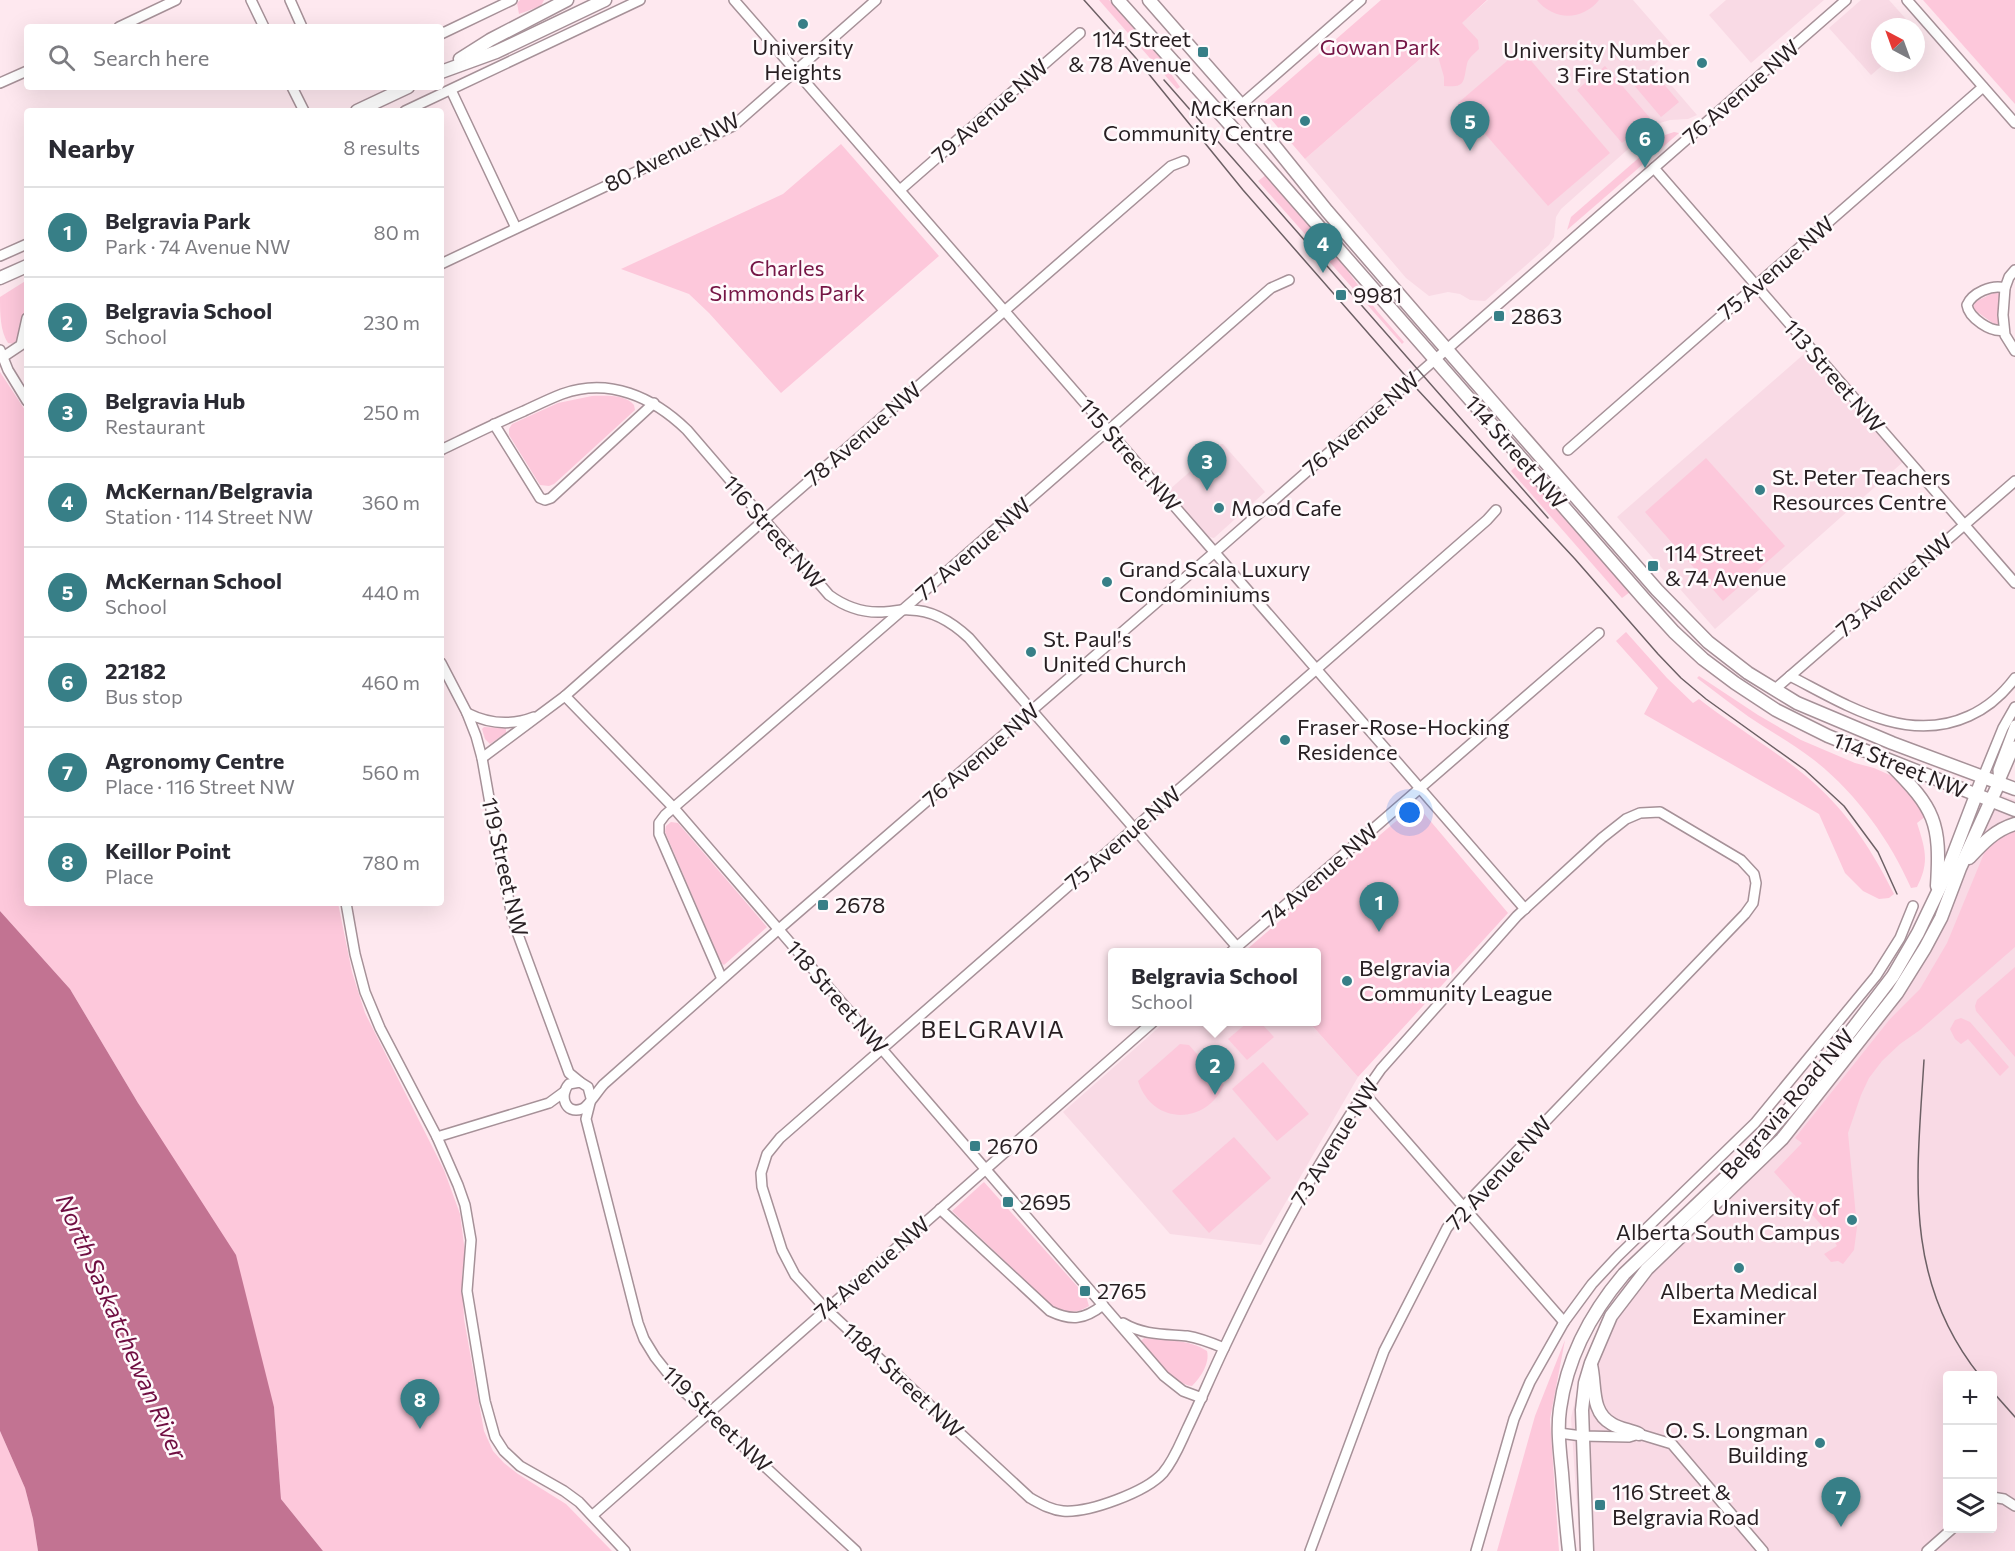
<!DOCTYPE html>
<html lang="en">
<head>
<meta charset="utf-8">
<style>
  body { margin:0; font-family:Commissioner,sans-serif; background:#f7f7f7; color:#2b2b33 }
  .controls { position:absolute; right:18px; bottom:18px; display:grid; overflow:hidden; border-radius:6px; box-shadow:0 6px 24px #0002 }
  .controls button { width:54px; height:54px; display:grid; place-items:center; padding:0; border:0; border-bottom:2px solid #e1e1e2; background:#fff; color:#2b2b33; font:30px sans-serif }
  .compass { position:absolute; left:1871px; top:18px; width:54px; height:54px; border-radius:50%; background:#fff; box-shadow:0 6px 24px #0002; rotate:319deg }
  .you { position:absolute; left:1410px; top:813px; width:21px; height:21px; margin:-15px; border:4px solid #fff; border-radius:50%; background:#1a73e8; box-shadow:0 0 0 9px #1a73e833 }
  .badge { display:grid; place-items:center; width:39px; height:39px; border-radius:50%; background:#377f87; color:#fff; font-size:20px; font-weight:700 }
  .pin { position:absolute; translate:-50% -50px; filter:drop-shadow(0 2px 3px #0008) }
  .pin::after { content:''; position:absolute; top:32px; width:21px; height:18px; background:inherit; clip-path:polygon(0 0,100% 0,50% 100%) }
  .popup { position:absolute; left:1108px; top:948px; width:213px; height:78px; box-sizing:border-box; display:grid; place-content:center; border-radius:6px; background:#fff; filter:drop-shadow(0 2px 4px #0005); font-size:20px; white-space:nowrap; color:#7c7c81 }
  .popup b { font-size:22px; color:#2b2b33 }
  .popup::after { content:''; position:absolute; left:50%; top:100%; margin-left:-12px; border:12px solid transparent; border-top-color:#fff }
  .list { margin:0; padding:0; list-style:none }
  h2 { display:flex; justify-content:space-between; align-items:center; height:78px; margin:0; padding:0 24px; font-size:26px }
  h2 small { font-size:20px; font-weight:400; color:#7c7c81 }
  .list li { display:grid; grid-template-columns:39px 1fr auto; gap:18px; align-items:center; box-sizing:border-box; height:90px; padding:0 24px; border-top:2px solid #e1e1e2 }
  .list b { display:block; font-size:22px; white-space:nowrap }
  .list p { margin:0; font-size:20px; white-space:nowrap; color:#7c7c81 }
  .list em { font-size:20px; font-style:normal; color:#7c7c81 }
  .icon { flex:none; width:33px; height:33px; fill:none; stroke:currentColor; stroke-width:2; stroke-linecap:round; stroke-linejoin:round }
  .map { position:relative; flex:none; width:2015px; height:1551px; overflow:hidden }
  .search { position:absolute; background:#fff; box-shadow:0 6px 24px #0002; left:24px; top:24px; width:420px; height:66px; display:flex; align-items:center; gap:15px; box-sizing:border-box; padding:0 21px; border-radius:6px; color:#7c7c81; font-size:22px }
  .panel { position:absolute; background:#fff; box-shadow:0 6px 24px #0002; left:24px; top:108px; width:420px; height:798px; border-radius:6px }
  .map>svg:first-child { display:block }
</style>
</head>
<body>
<div class="map">
<svg width="2015" height="1551" viewBox="0 0 2015 1551">
  <rect width="100%" height="100%" fill="#fee8ef"/>
  <g fill="#f9dae5" fill-rule="evenodd">
    <polygon points="1488,0 1633,0 1674,47 1654,65 1697,115 1688,119 1670,120 1660,123 1635,143 1561,209 1556,217 1554,237 1549,245 1485,301 1470,300 1460,294 1448,292 1429,296 1406,278 1305,159"/>
    <polygon points="1726,0 1824,0 1751,63 1709,15"/>
    <polygon points="1861,0 1889,0 1913,27 1880,27 1880,63 1885,63 1871,75 1829,28"/>
    <polygon points="1804,354 1903,462 1715,629 1617,517"/>
    <polygon points="1221,444 1223,444 1265,492 1214,538 1209,537 1168,491"/>
    <path d="M 1987,790 L 2015,800 L 2015,1551 L 1580,1551 L 1571,1418 L 1583,1365 L 1600,1323 L 1622,1282 L 1756,1159 L 1844,1056 L 1928,935 ZM 1948,1376 L 1992,1376 L 1992,1528 L 1948,1528 Z"/>
    <polygon points="1165,1022 1309,1022 1358,1077 1261,1245 1170,1234 1063,1112"/>
  </g>
  <g fill="#fdc8db">
    <polygon points="520,0 544,0 541,6 519,14 517,3"/>
    <polygon points="1099,0 1109,0 1156,52 1180,87 1177,89"/>
    <path d="M 1381,0 L 1487,0 L 1462,23 L 1478,40 L 1479,49 C 1475,53 1468,58 1467,64 C 1463,82 1466,88 1444,86 L 1444,77 L 1435,46 L 1305,159 L 1264,111 L 1264,102 Z"/>
    <path d="M 1537,0 L 1599,0 C 1582,21 1554,21 1537,0 Z"/>
    <polygon points="1923,0 2015,0 2015,104"/>
    <polygon points="1521,49 1610,153 1548,206 1458,103"/>
    <polygon points="1605,66 1650,118 1622,143 1577,90"/>
    <polygon points="1651,69 1679,102 1661,117 1633,84"/>
    <polygon points="1674,132 1679,133 1567,230 1571,217 1665,135"/>
    <polygon points="841,144 939,256 781,393 709,313 689,294 621,269 783,194"/>
    <polygon points="1266,175 1344,266 1377,311 1404,342 1402,344 1258,181"/>
    <path d="M 27,280 C 27,295 25,333 15,344 L 8,343 C 0,331 0,313 0,297 Z"/>
    <polygon points="1995,292 1997,291 2000,294 1998,309 1999,325 1997,326 1973,309 1975,302"/>
    <polygon points="0,372 27,413 27,903 338,903 352,972 365,1013 444,1170 460,1214 465,1252 462,1275 464,1319 484,1431 493,1451 504,1463 518,1474 566,1504 612,1551 323,1551 281,1499 274,1407 138,1103 70,989 0,911"/>
    <path d="M 592,396 C 605,396 625,394 634,405 L 635,410 L 554,484 L 549,486 L 540,485 L 509,435 L 509,429 L 512,424 L 558,403 Z"/>
    <polygon points="1706,458 1785,546 1723,601 1645,512"/>
    <polygon points="1518,464 1630,592 1622,598 1511,471"/>
    <path d="M 1626,632 L 1667,678 L 1693,703 L 1699,699 C 1736,728 1779,752 1814,783 C 1849,814 1873,852 1894,894 L 1889,898 L 1879,899 L 1863,891 L 1845,873 L 1819,814 L 1644,714 L 1658,688 L 1616,641 Z"/>
    <path d="M 1699,676 L 1758,715 L 1801,740 L 1855,763 L 1874,768 L 1892,776 L 1911,792 L 1926,816 L 1917,823 C 1925,848 1930,862 1917,887 L 1911,888 C 1890,840 1856,793 1814,760 C 1793,744 1770,731 1749,717 C 1731,704 1714,691 1697,678 Z"/>
    <polygon points="484,727 506,728 506,733 490,744 485,739 482,729"/>
    <polygon points="1416,804 1508,913 1358,1077 1309,1022 1317,1022 1317,952 1247,952 1246,950"/>
    <polygon points="671,822 678,823 767,927 724,965 721,963 665,832 666,826"/>
    <polygon points="2015,828 2015,947 1920,1030 1900,1044 1882,1061 1869,1078 1861,1095 1848,1133 1857,1227 1854,1250 1843,1264 1838,1261 1831,1262 1824,1254 1837,1246 1832,1237 1774,1172 1802,1143 1795,1138 1890,1019 1920,989 1947,943 1985,851 1992,842"/>
    <polygon points="2015,967 2015,1057 1976,1011 1975,1006 1977,1000"/>
    <polygon points="1961,1018 1970,1022 2009,1067 2000,1076 1968,1039 1961,1044 1955,1039 1950,1029 1955,1020"/>
    <polygon points="1248,1022 1260,1022 1274,1037 1247,1060 1228,1039"/>
    <path d="M 1180,1044 L 1189,1045 L 1224,1085 C 1205,1126 1152,1125 1138,1081 Z"/>
    <polygon points="1263,1062 1309,1114 1277,1141 1232,1089"/>
    <polygon points="1234,1137 1271,1178 1209,1233 1172,1191"/>
    <path d="M 984,1182 L 1086,1296 L 1089,1306 C 1075,1315 1064,1313 1050,1304 L 952,1211 Z"/>
    <path d="M 1144,1338 C 1164,1340 1189,1339 1207,1351 C 1210,1363 1201,1377 1192,1386 C 1174,1385 1153,1355 1141,1341 Z"/>
    <polygon points="1565,1340 1550,1419 1559,1551 1497,1551 1535,1416"/>
    <polygon points="0,1431 25,1488 33,1519 38,1551 0,1551"/>
  </g>
  <polygon fill="#c27392" points="0,911 70,989 138,1103 236,1255 274,1407 281,1499 323,1551 38,1551 33,1519 25,1488 0,1431"/>
  <g fill="none" stroke-linecap="round" stroke-linejoin="round">
    <g stroke="#a69198" stroke-width="12">
      <g id="minor">
        <polyline points="251,0 264,27"/>
        <polyline points="290,0 302,27"/>
        <polyline points="734,0 1525,909"/>
        <polyline points="1907,0 2015,123"/>
        <polyline points="119,27 176,0"/>
        <polyline points="441,34 512,0"/>
        <polyline points="0,83 27,71"/>
        <polyline points="292,87 304,111"/>
        <polyline points="451,90 516,228"/>
        <polyline points="1241,105 1361,0"/>
        <polyline points="405,111 640,0"/>
        <polyline points="1654,168 2015,583"/>
        <polyline points="900,190 1080,33"/>
        <polyline points="0,256 27,244"/>
        <polyline points="441,264 733,126 876,0"/>
        <polyline points="2015,270 2009,277 2005,288 2003,315 2005,335 2015,351"/>
        <path d="M 2004,330 C 1991,333 1969,318 1967,305 C 1972,293 1992,284 2005,288"/>
        <polyline points="0,350 8,370 27,401"/>
        <polyline points="3,357 21,345 27,318"/>
        <polyline points="494,424 540,498 545,500 551,498 654,403"/>
        <path d="M 441,450 C 468,437 496,423 524,411 C 537,405 549,399 562,394 C 609,377 653,397 687,430 L 829,595 C 844,606 862,613 882,612 C 891,612 901,609 910,610 C 932,610 953,623 969,638 L 1237,947"/>
        <polyline points="1568,450 1983,87"/>
        <polyline points="441,663 467,713 476,736 482,758 494,826 513,921 569,1073 580,1082"/>
        <path d="M 1790,676 C 1845,704 1906,745 1969,716 C 1987,708 2003,694 2015,678"/>
        <polyline points="1774,690 2015,481"/>
        <polyline points="565,696 673,807 1164,1376 1183,1391 1202,1398"/>
        <path d="M 467,713 C 489,724 511,726 534,717"/>
        <polyline points="482,758 565,696 755,528 1171,166 1184,161"/>
        <polyline points="1983,777 2003,728 2015,707"/>
        <polyline points="1999,783 1998,770 2015,725"/>
        <polyline points="1999,783 2015,746"/>
        <polyline points="346,903 355,954 365,992 380,1028 437,1137 458,1185 465,1205 471,1240 467,1291 485,1401 495,1437 504,1451 520,1466 564,1491 579,1502 625,1551"/>
        <polyline points="1231,952 1599,633"/>
        <polyline points="722,979 659,834 659,823 665,815 929,587 1271,288 1289,280"/>
        <polyline points="1364,1093 1564,1322"/>
        <path d="M 591,1098 L 588,1087 L 580,1082 L 569,1084 C 559,1095 565,1115 582,1109 C 588,1107 598,1090 604,1084 L 779,929 L 1223,545 L 1846,0"/>
        <polyline points="590,1103 586,1119 638,1323 644,1339 655,1357 678,1386 856,1551"/>
        <polyline points="437,1137 549,1103 564,1092"/>
        <path d="M 940,1209 L 1050,1311 C 1071,1321 1084,1320 1103,1305"/>
        <path d="M 1123,1323 C 1143,1335 1164,1334 1187,1336 C 1200,1338 1212,1343 1224,1348"/>
        <polyline points="1559,1433 1582,1436 1629,1437 1639,1434 1672,1444 1763,1551"/>
        <polyline points="1992,1497 2004,1499 2015,1506"/>
        <polyline points="593,1515 1153,1022"/>
        <path d="M 1310,1551 L 1384,1351 L 1447,1228 L 1464,1206 L 1745,914 L 1753,903 L 1756,883 L 1754,874 L 1741,860 L 1660,812 L 1640,813 L 1626,819 L 1602,838 L 1517,916 L 1381,1069 C 1320,1155 1270,1251 1225,1346 C 1212,1373 1200,1402 1187,1429 C 1180,1444 1174,1460 1163,1473 C 1146,1492 1089,1513 1063,1511 C 1051,1510 1041,1504 1030,1498 L 826,1309 L 795,1275 L 782,1250 L 762,1187 L 761,1173 L 767,1154 L 780,1138 L 1487,520 L 1496,510"/>
        <polyline points="1476,1551 1514,1419 1530,1382 1564,1322 1592,1284 1618,1256 1755,1123 1876,976 1900,938 1913,906"/>
        <polyline points="1927,1551 1953,1528"/>
      </g>
    </g>
    <g stroke="#a69198" stroke-width="15">
      <g id="major">
        <polyline points="1118,0 1232,127 1645,600 1674,632 1703,659 1735,683 1776,710 1828,736 2015,810"/>
        <polyline points="1149,0 1248,113 1327,211 1422,321 1657,590 1708,642 1748,673 1797,703 1892,743 2015,789"/>
        <polyline points="460,59 490,40 567,0"/>
        <polyline points="441,72 496,52 605,0"/>
        <polyline points="357,111 408,87"/>
        <polyline points="0,278 27,266"/>
        <path d="M 1890,764 C 1935,809 1941,822 1937,886"/>
        <path d="M 1969,858 C 1983,843 1995,830 2015,824"/>
        <path d="M 1591,1365 C 1596,1385 1590,1412 1612,1424 C 1620,1429 1630,1430 1639,1434"/>
        <path d="M 1569,1551 C 1566,1525 1564,1499 1562,1473 C 1560,1452 1557,1430 1560,1409 C 1567,1357 1591,1313 1624,1274 L 1750,1154 L 1808,1087 L 1893,976 L 1918,933 L 1944,879 L 1983,777"/>
        <polyline points="1587,1551 1582,1410 1585,1383 1591,1363 1611,1316 1647,1269 1782,1139 1897,993 1925,948 1941,918 1960,868 1999,783"/>
      </g>
    </g>
    <use href="#minor" stroke="#fff" stroke-width="9"/>
    <use href="#major" stroke="#fff" stroke-width="12"/>
    <g stroke="#6d6065" stroke-width="1.5">
      <polyline points="1084,0 1135,57 1243,190 1417,389 1575,559 1658,654 1681,678 1706,699 1805,770 1844,806 1878,852 1897,894"/>
      <polyline points="1164,80 1548,518"/>
      <path d="M 1924,1060 C 1917,1175 1902,1279 1980,1376"/>
      <polyline points="1992,1391 2015,1417"/>
    </g>
  </g>
  <g fill="#377f87" stroke="#fffafc" stroke-width="2">
    <circle cx="803" cy="24" r="6"/>
    <rect x="1197" y="46" width="12" height="12" rx="3"/>
    <circle cx="1702" cy="63" r="6"/>
    <circle cx="1305" cy="121" r="6"/>
    <rect x="1335" y="289" width="12" height="12" rx="3"/>
    <rect x="1493" y="310" width="12" height="12" rx="3"/>
    <circle cx="1760" cy="490" r="6"/>
    <circle cx="1219" cy="508" r="6"/>
    <rect x="1647" y="560" width="12" height="12" rx="3"/>
    <circle cx="1107" cy="582" r="6"/>
    <circle cx="1031" cy="652" r="6"/>
    <circle cx="1285" cy="740" r="6"/>
    <rect x="817" y="899" width="12" height="12" rx="3"/>
    <circle cx="1347" cy="981" r="6"/>
    <rect x="969" y="1140" width="12" height="12" rx="3"/>
    <rect x="1002" y="1196" width="12" height="12" rx="3"/>
    <circle cx="1852" cy="1220" r="6"/>
    <circle cx="1739" cy="1268" r="6"/>
    <rect x="1079" y="1285" width="12" height="12" rx="3"/>
    <circle cx="1820" cy="1443" r="6"/>
    <rect x="1594" y="1499" width="12" height="12" rx="3"/>
  </g>
  <g text-anchor="middle" stroke-width="5" stroke-linejoin="round" paint-order="stroke">
    <g font-size="22" fill="#271f22" stroke="#fffafc" text-anchor="start">
      <text x="1191" y="47" text-anchor="end">114 Street<tspan x="1191" dy="25">&amp; 78 Avenue</tspan></text>
      <text x="803" y="55" text-anchor="middle">University<tspan x="803" dy="25">Heights</tspan></text>
      <text x="1690" y="58" text-anchor="end">University Number<tspan x="1690" dy="25">3 Fire Station</tspan></text>
      <text x="1293" y="116" text-anchor="end">McKernan<tspan x="1293" dy="25">Community Centre</tspan></text>
      <text x="1353" y="303">9981</text>
      <text x="1511" y="324">2863</text>
      <text x="1772" y="485">St. Peter Teachers<tspan x="1772" dy="25">Resources Centre</tspan></text>
      <text x="1231" y="516">Mood Cafe</text>
      <text x="1665" y="561">114 Street<tspan x="1665" dy="25">&amp; 74 Avenue</tspan></text>
      <text x="1119" y="577">Grand Scala Luxury<tspan x="1119" dy="25">Condominiums</tspan></text>
      <text x="1043" y="647">St. Paul's<tspan x="1043" dy="25">United Church</tspan></text>
      <text x="1297" y="735">Fraser-Rose-Hocking<tspan x="1297" dy="25">Residence</tspan></text>
      <text x="835" y="913">2678</text>
      <text x="1359" y="976">Belgravia<tspan x="1359" dy="25">Community League</tspan></text>
      <text x="987" y="1154">2670</text>
      <text x="1020" y="1210">2695</text>
      <text x="1840" y="1215" text-anchor="end">University of<tspan x="1840" dy="25">Alberta South Campus</tspan></text>
      <text x="1097" y="1299">2765</text>
      <text x="1739" y="1299" text-anchor="middle">Alberta Medical<tspan x="1739" dy="25">Examiner</tspan></text>
      <text x="1808" y="1438" text-anchor="end">O. S. Longman<tspan x="1808" dy="25">Building</tspan></text>
      <text x="1612" y="1500">116 Street &amp;<tspan x="1612" dy="25">Belgravia Road</tspan></text>
    </g>
    <g font-size="22" fill="#761646" stroke="#fffafc">
      <text x="1380" y="55">Gowan Park</text>
      <text x="787" y="276">Charles<tspan x="787" dy="25">Simmonds Park</tspan></text>
    </g>
    <g font-size="22" fill="#271f22" stroke="#fffafc">
      <text transform="translate(1741 92) rotate(-41)" y="8">76 Avenue NW</text>
      <text transform="translate(990 111) rotate(-41)" y="8">79 Avenue NW</text>
      <text transform="translate(672 152) rotate(-27)" y="8">80 Avenue NW</text>
      <text transform="translate(1776 268) rotate(-41)" y="8">75 Avenue NW</text>
      <text transform="translate(1834 376) rotate(49)" y="8">113 Street NW</text>
      <text transform="translate(1361 424) rotate(-41)" y="8">76 Avenue NW</text>
      <text transform="translate(863 434) rotate(-41)" y="8">78 Avenue NW</text>
      <text transform="translate(1516 452) rotate(49)" y="8">114 Street NW</text>
      <text transform="translate(1130 455) rotate(49)" y="8">115 Street NW</text>
      <text transform="translate(774 532) rotate(49)" y="8">116 Street NW</text>
      <text transform="translate(973 549) rotate(-41)" y="8">77 Avenue NW</text>
      <text transform="translate(1894 585) rotate(-41)" y="8">73 Avenue NW</text>
      <text transform="translate(981 755) rotate(-41)" y="8">76 Avenue NW</text>
      <text transform="translate(1900 765) rotate(22)" y="8">114 Street NW</text>
      <text transform="translate(1123 838) rotate(-41)" y="8">75 Avenue NW</text>
      <text transform="translate(505 867) rotate(77)" y="8">119 Street NW</text>
      <text transform="translate(1320 875) rotate(-41)" y="8">74 Avenue NW</text>
      <text transform="translate(837 997) rotate(49)" y="8">118 Street NW</text>
      <text transform="translate(1787 1104) rotate(-49)" y="8">Belgravia Road NW</text>
      <text transform="translate(1335 1142) rotate(-58)" y="8">73 Avenue NW</text>
      <text transform="translate(1499 1173) rotate(-48)" y="8">72 Avenue NW</text>
      <text transform="translate(872 1268) rotate(-41)" y="8">74 Avenue NW</text>
      <text transform="translate(903 1380) rotate(43)" y="8">118A Street NW</text>
      <text transform="translate(717 1419) rotate(44)" y="8">119 Street NW</text>
    </g>
    <g font-size="24" letter-spacing="1.5" fill="#271f22" stroke="#fffafc">
      <text x="993" y="1038">BELGRAVIA</text>
    </g>
    <g font-size="24" font-style="italic" fill="#6f0d41" stroke="#fffafc">
      <text transform="translate(121 1327) rotate(66)" y="8">North Saskatchewan River</text>
    </g>
  </g>
</svg>
<div class="controls">
<button>+</button>
<button>−</button>
<button><svg class="icon" aria-label="layers" viewBox="0 0 24 24"><path d="M12 4l9 5-9 5-9-5zM3 14l9 5 9-5"/></svg></button>
</div>
<svg class="compass" viewBox="-18 -18 36 36"><path d="M0-13l5 13h-10z" fill="#e53935"/><path d="M0 13l5-13h-10z" fill="#7c7c81"/></svg>
<div class="you"></div>
<div class="pin badge" style="left:1379px;top:932px">1</div>
<div class="pin badge" style="left:1215px;top:1095px">2</div>
<div class="popup"><b>Belgravia School</b>School</div>
<div class="pin badge" style="left:1207px;top:491px">3</div>
<div class="pin badge" style="left:1323px;top:273px">4</div>
<div class="pin badge" style="left:1470px;top:151px">5</div>
<div class="pin badge" style="left:1645px;top:168px">6</div>
<div class="pin badge" style="left:1841px;top:1527px">7</div>
<div class="pin badge" style="left:420px;top:1429px">8</div>
<div class="search"><svg class="icon" aria-label="search" viewBox="0 0 24 24"><circle cx="10" cy="10" r="6"/><path d="M15 15l6 6"/></svg>Search here</div>
<section class="panel">
<h2>Nearby<small>8 results</small></h2>
<ul class="list">
<li><span class="badge">1</span><div><b>Belgravia Park</b><p>Park · 74 Avenue NW</p></div><em>80 m</em></li>
<li><span class="badge">2</span><div><b>Belgravia School</b><p>School</p></div><em>230 m</em></li>
<li><span class="badge">3</span><div><b>Belgravia Hub</b><p>Restaurant</p></div><em>250 m</em></li>
<li><span class="badge">4</span><div><b>McKernan/Belgravia</b><p>Station · 114 Street NW</p></div><em>360 m</em></li>
<li><span class="badge">5</span><div><b>McKernan School</b><p>School</p></div><em>440 m</em></li>
<li><span class="badge">6</span><div><b>22182</b><p>Bus stop</p></div><em>460 m</em></li>
<li><span class="badge">7</span><div><b>Agronomy Centre</b><p>Place · 116 Street NW</p></div><em>560 m</em></li>
<li><span class="badge">8</span><div><b>Keillor Point</b><p>Place</p></div><em>780 m</em></li>
</ul>
</section>
</div>
</body>
</html>
